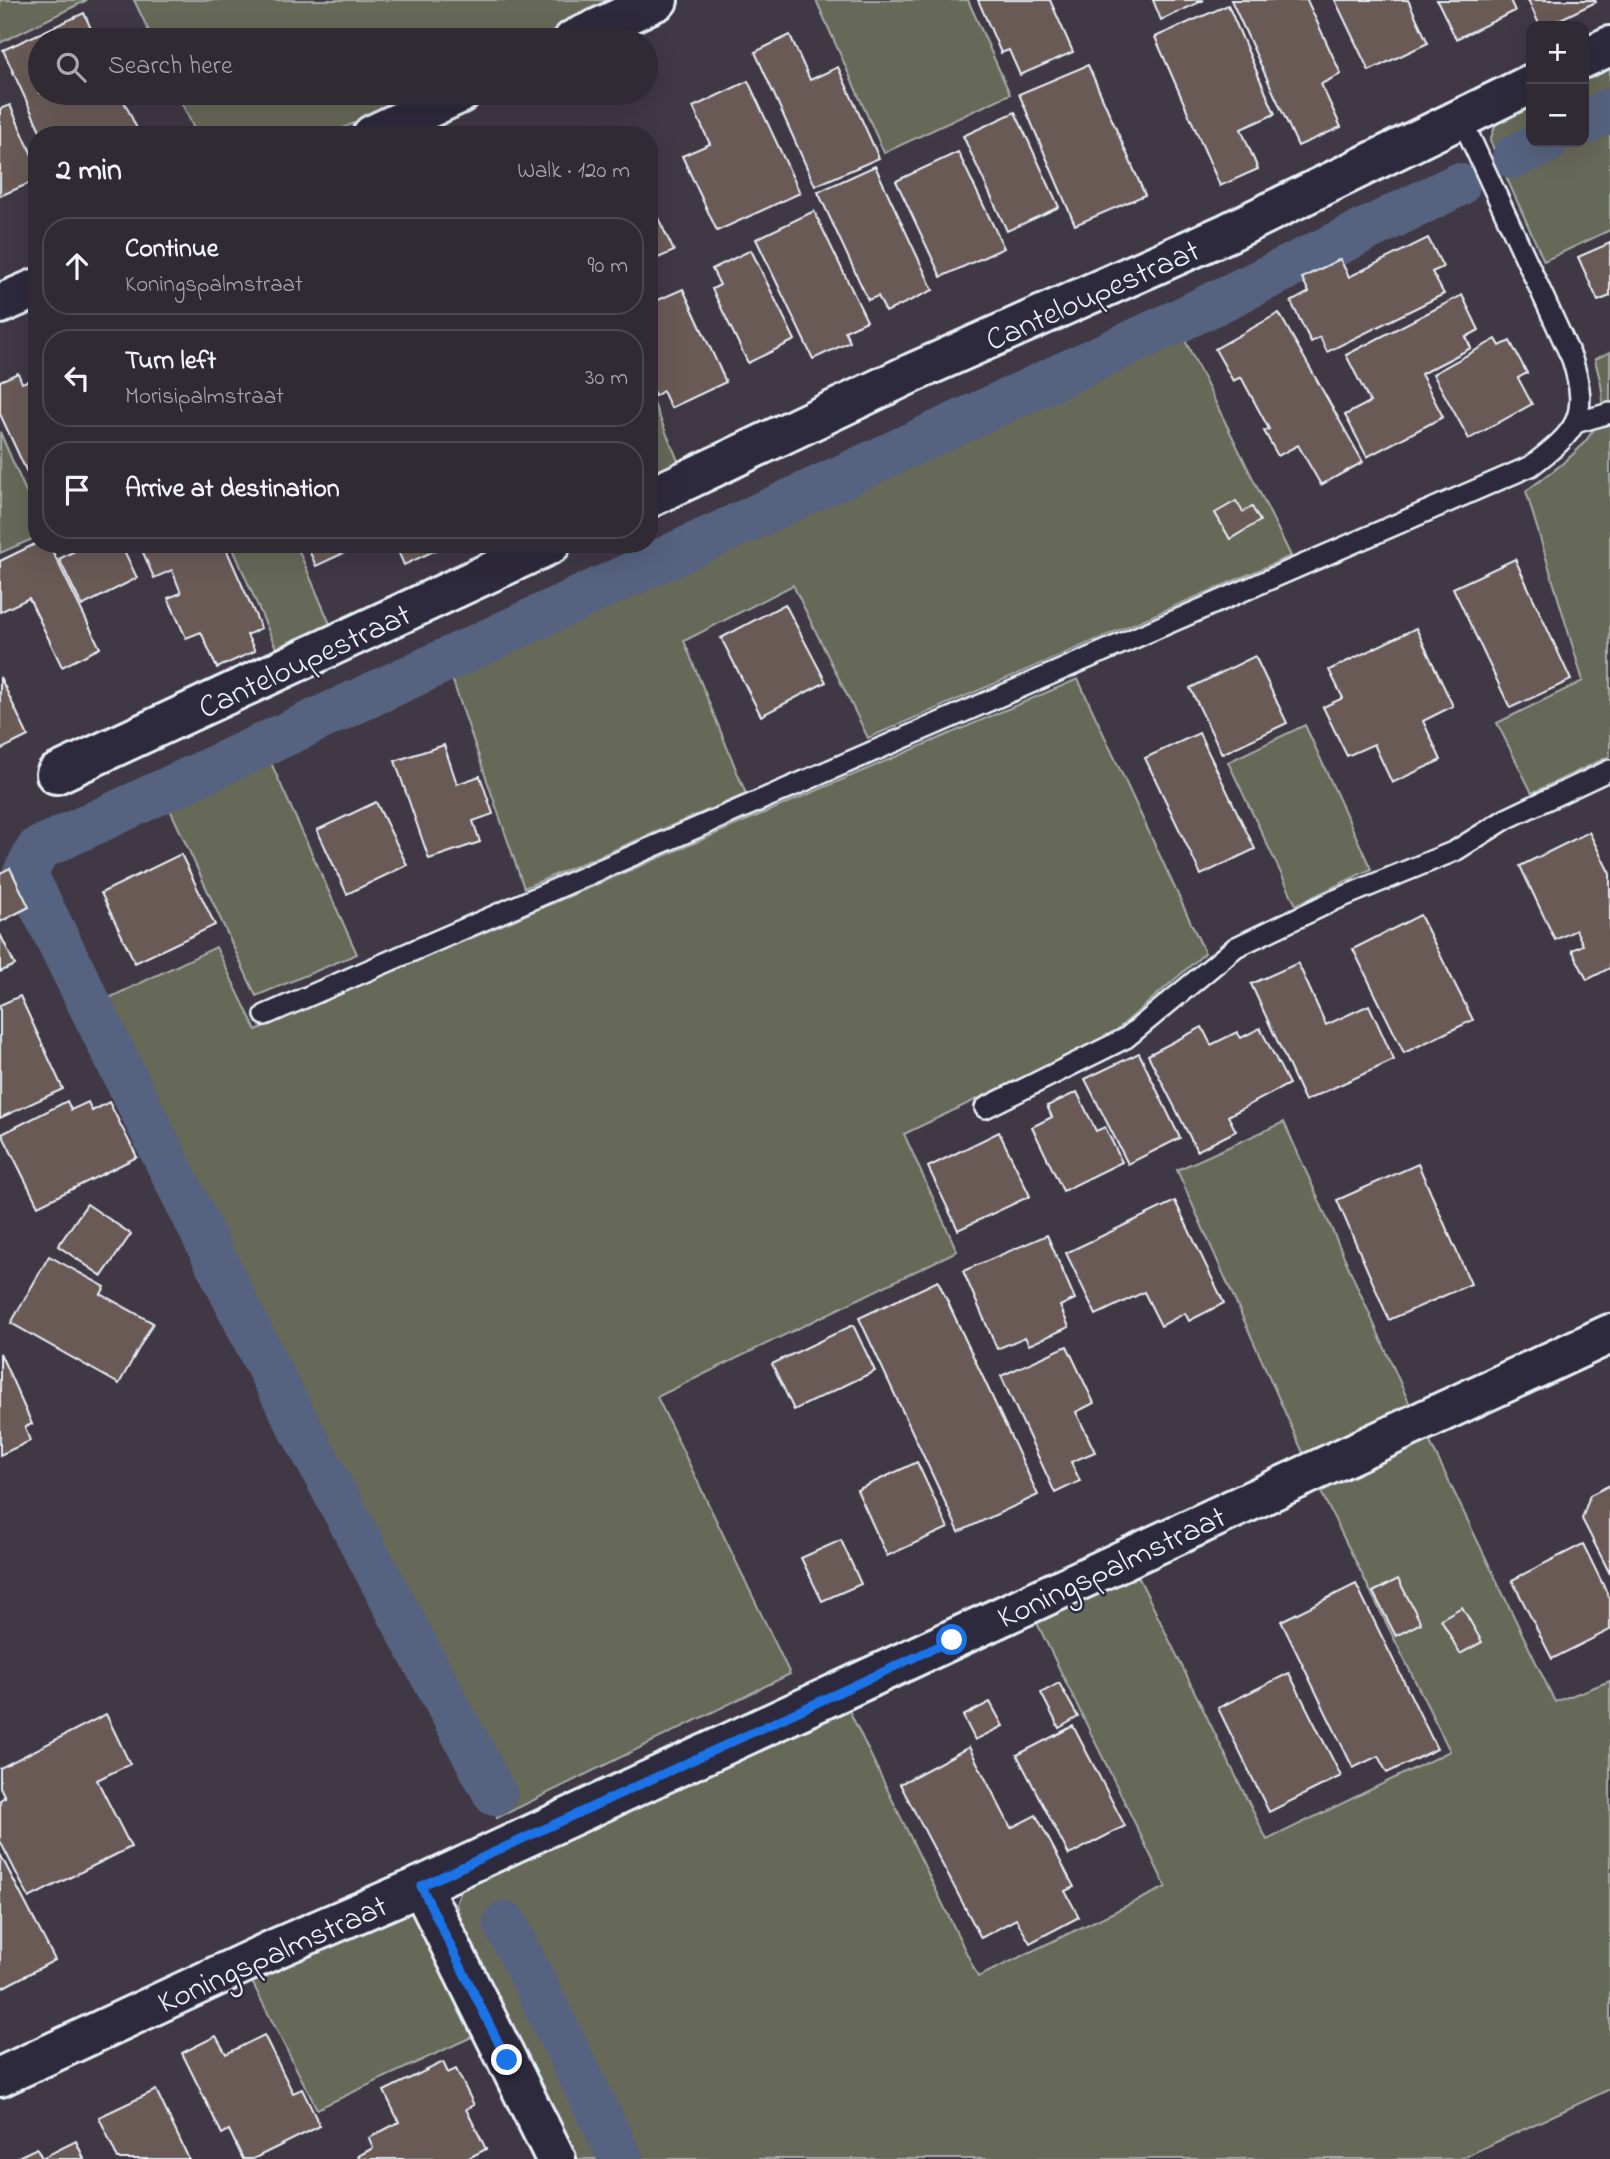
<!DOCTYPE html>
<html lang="en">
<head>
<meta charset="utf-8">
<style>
  body { margin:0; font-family:"Indie Flower",sans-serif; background:#38323c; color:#f1f3f6 }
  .controls { position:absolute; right:21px; top:21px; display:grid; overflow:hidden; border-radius:14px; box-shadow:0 7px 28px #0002 }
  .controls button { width:63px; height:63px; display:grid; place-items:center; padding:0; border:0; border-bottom:2px solid #4b464f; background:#302a34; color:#f1f3f6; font:35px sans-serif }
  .stop { position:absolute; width:21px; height:21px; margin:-16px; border:5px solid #1a73e8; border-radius:50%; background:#fff }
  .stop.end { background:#1a73e8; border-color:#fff; box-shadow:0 2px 7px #0008 }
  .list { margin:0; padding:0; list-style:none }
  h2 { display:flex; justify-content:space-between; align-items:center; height:91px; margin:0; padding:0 28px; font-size:30px }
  h2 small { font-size:23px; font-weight:400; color:#a8a7ac }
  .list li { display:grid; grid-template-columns:46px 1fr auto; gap:21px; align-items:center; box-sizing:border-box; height:98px; margin:0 14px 14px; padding:0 14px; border:2px solid #4b464f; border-radius:28px }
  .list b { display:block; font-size:26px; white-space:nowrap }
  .list p { margin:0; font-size:23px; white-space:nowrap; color:#a8a7ac }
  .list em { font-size:23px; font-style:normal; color:#a8a7ac }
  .icon { flex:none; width:38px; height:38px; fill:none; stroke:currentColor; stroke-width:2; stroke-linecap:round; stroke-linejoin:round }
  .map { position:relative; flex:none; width:1610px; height:2159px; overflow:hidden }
  .search { position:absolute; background:#302a34; box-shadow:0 7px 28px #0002; left:28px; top:28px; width:630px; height:77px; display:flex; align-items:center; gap:18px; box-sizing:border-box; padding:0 24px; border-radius:38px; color:#a8a7ac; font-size:26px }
  .panel { position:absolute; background:#302a34; box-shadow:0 7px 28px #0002; left:28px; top:126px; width:630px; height:427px; border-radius:28px }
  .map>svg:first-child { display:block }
</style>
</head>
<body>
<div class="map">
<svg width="1610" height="2159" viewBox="0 0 1610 2159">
  <rect width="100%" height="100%" fill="#403845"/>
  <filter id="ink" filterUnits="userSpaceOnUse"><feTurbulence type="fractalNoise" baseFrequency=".0143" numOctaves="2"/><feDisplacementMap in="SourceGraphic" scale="14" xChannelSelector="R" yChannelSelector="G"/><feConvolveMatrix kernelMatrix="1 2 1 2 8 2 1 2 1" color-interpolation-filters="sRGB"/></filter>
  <g filter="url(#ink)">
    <g fill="#666759" stroke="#a7aca8" stroke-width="2">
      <polygon points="0,0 87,0 0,43"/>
      <polygon points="134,0 627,0 542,40 153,40"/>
      <polygon points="816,0 968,0 1010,94 884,153"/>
      <polygon points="1610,62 1610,230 1544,261 1490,141 1499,114 1531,99 1531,142 1584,142 1584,74"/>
      <polygon points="177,93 423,93 327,135 197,135"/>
      <polygon points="1176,322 1291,556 868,738 793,585 684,641 746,794 524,888 446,661"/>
      <path d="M 1610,352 L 1610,756 L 1532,793 L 1497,723 L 1583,681 L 1526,491 C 1557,468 1608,437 1602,391 C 1601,381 1597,370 1595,359 Z"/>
      <polygon points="649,392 682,470 649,485"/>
      <polygon points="0,432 37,517 37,537 0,553"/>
      <polygon points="231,544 296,544 330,624 276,648"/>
      <polygon points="1078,679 1205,953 1111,1035 904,1134 957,1251 657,1397 790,1674 497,1818 495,1794 269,1369 90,1007 216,947 256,1030"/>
      <polygon points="1305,725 1371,869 1296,905 1228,762"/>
      <polygon points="263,745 357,954 256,996 162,792"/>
      <polygon points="1284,1122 1411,1407 1304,1455 1177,1170"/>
      <polygon points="1428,1438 1555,1702 1610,1681 1610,2089 1460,2159 575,2159 469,1943 456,1904 464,1882 846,1704 978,1977 1166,1887 1037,1623 1138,1576 1267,1840 1450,1751 1319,1488"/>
      <polygon points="397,1912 413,1913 476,2035 317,2109 251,1980"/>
    </g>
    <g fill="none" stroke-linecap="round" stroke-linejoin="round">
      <g stroke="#576480" stroke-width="44">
        <polyline points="1584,123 1610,110"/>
        <polyline points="1514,157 1546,142"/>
        <polyline points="495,1794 269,1369 25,873 38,849 1176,322 1458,185"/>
        <polyline points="505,1923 621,2159"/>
      </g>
    </g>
    <g fill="#695a57" stroke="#e8f1f8" stroke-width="2">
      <polygon points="978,0 1050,0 1073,52 1020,75 1009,50 1001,53"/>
      <polygon points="1153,0 1204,0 1161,20"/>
      <polygon points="1231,0 1307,0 1341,74 1321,84 1341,127 1298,146"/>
      <polygon points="1335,0 1408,0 1428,43 1369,71"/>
      <polygon points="1437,0 1510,0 1515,11 1456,39"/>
      <polygon points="1528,0 1595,0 1596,2 1546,26 1540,26"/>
      <polygon points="1228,5 1275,114 1241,129 1258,169 1220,186 1155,37"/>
      <polygon points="84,13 96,40 40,40 40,93 120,93 140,135 42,135 3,50"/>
      <polygon points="790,35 810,80 838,67 879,158 815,186 755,52"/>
      <polygon points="1088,65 1145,195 1075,225 1019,94"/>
      <polygon points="748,81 800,193 717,231 682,156 710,144 693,107"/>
      <polygon points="10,105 37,166 37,180 0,196 0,109"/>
      <polygon points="1015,112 1059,207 1007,231 963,136"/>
      <polygon points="597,123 603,135 572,135"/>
      <polygon points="958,152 1004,248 941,277 896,181"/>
      <polygon points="875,166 933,290 886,312 878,296 868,300 818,192"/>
      <polygon points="649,199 674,251 649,262"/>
      <polygon points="814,211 867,321 845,331 850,342 813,359 756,239"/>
      <polygon points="1428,238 1443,267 1432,272 1444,294 1327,352 1320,337 1311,342 1291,302 1309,292 1302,278 1340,259 1349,277"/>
      <polygon points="1610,243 1610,296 1598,301 1578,257"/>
      <polygon points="751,250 795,340 748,363 712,289 720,285 712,269"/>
      <polygon points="683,289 726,382 671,408 663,391 655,396 649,383 649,304"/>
      <polygon points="1462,295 1479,330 1466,337 1471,348 1421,374 1443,417 1367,457 1345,415 1370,402 1346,355"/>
      <polygon points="1279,313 1363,462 1321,485 1298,445 1278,456 1264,431 1269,429 1241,377 1233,381 1215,349"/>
      <polygon points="1496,339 1500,346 1510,341 1527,373 1518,378 1532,404 1469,439 1433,374"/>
      <polygon points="18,373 22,383 37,377 37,494 0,414 0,381"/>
      <polygon points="1236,501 1243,512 1252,507 1260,521 1230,539 1215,513"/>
      <polygon points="37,543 49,544 100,648 62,667 29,598 0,612 0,561"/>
      <polygon points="88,544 121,544 137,578 82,606 59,559"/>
      <polygon points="151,544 224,544 261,628 247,635 255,651 217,668 201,632 186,638 168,598 181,593 172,570 154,578 142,550"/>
      <polygon points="306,544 363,544 316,566"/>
      <polygon points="395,544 449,544 404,565"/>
      <polygon points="1515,559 1571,680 1510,708 1453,588"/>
      <polygon points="785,604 826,682 761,716 721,638"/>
      <polygon points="1416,628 1453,706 1423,721 1441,760 1392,783 1374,744 1347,756 1323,707 1343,698 1329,670"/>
      <polygon points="1255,656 1287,723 1222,754 1190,688"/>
      <polygon points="0,677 28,736 0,750"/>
      <polygon points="1199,733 1255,849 1201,875 1145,758"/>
      <polygon points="444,745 457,784 480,776 493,814 473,821 480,842 429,859 395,761"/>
      <polygon points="376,802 407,865 347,894 317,830"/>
      <polygon points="1589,832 1610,874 1610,968 1587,980 1572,950 1583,945 1576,930 1555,940 1520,866"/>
      <polygon points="181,854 215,925 135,963 101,893"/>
      <polygon points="10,868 29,907 0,922 0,873"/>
      <polygon points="1420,915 1473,1020 1404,1053 1353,949"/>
      <polygon points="0,934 15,965 0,972"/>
      <polygon points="1298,963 1326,1025 1369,1005 1394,1060 1305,1101 1251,984"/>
      <polygon points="20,996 63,1089 0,1118 0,1005"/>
      <polygon points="1202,1027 1211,1045 1237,1032 1241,1038 1260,1028 1289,1084 1228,1116 1236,1131 1197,1151 1148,1055"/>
      <polygon points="1139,1053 1180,1138 1128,1164 1085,1079"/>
      <polygon points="1077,1092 1096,1131 1105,1127 1122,1162 1063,1191 1032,1127 1052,1117 1047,1106"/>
      <polygon points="67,1101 71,1110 88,1102 92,1111 109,1102 137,1157 38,1206 2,1134"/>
      <polygon points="999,1132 1030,1196 958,1230 928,1167"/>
      <polygon points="1418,1164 1471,1284 1389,1320 1337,1200"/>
      <polygon points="1175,1201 1224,1303 1189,1321 1185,1313 1161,1326 1144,1292 1096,1315 1066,1253"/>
      <polygon points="87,1204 131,1234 102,1276 58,1246"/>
      <polygon points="1047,1235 1075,1299 1060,1306 1069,1327 1029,1345 1025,1337 997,1349 963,1271"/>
      <polygon points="49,1256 105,1287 101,1294 153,1323 119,1384 11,1323"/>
      <polygon points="938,1281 1038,1495 959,1532 859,1318"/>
      <polygon points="853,1325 875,1371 794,1410 772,1364"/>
      <polygon points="1067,1346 1094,1403 1076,1412 1095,1452 1071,1462 1080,1481 1055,1493 1001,1376"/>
      <polygon points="0,1353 32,1424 25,1427 30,1441 0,1455"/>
      <polygon points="917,1462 948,1528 887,1556 857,1490"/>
      <polygon points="1610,1485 1610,1574 1582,1519 1590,1495"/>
      <polygon points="841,1540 861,1584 822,1601 801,1558"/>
      <polygon points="1583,1544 1610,1599 1610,1630 1552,1659 1512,1580"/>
      <polygon points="1398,1579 1421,1623 1396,1636 1373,1592"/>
      <polygon points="1356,1584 1437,1749 1387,1773 1378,1756 1353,1768 1281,1621"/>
      <polygon points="1462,1607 1482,1642 1460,1654 1441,1619"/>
      <polygon points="1289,1673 1341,1776 1269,1812 1218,1708"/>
      <polygon points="1059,1683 1078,1717 1059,1728 1041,1693"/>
      <polygon points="990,1702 1003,1726 975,1740 963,1716"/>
      <polygon points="106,1714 130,1764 97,1780 131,1847 29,1898 0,1841 0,1800 5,1797 0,1787 0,1768"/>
      <polygon points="1073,1726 1125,1826 1069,1855 1017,1755"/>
      <polygon points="969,1747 1011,1828 1036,1815 1074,1887 1065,1891 1079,1917 1030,1943 1016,1919 981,1938 900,1784"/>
      <polygon points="0,1854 55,1960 0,1989"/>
      <polygon points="264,2035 293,2093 302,2089 320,2126 253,2159 243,2159 229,2130 222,2134 182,2053 216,2036 226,2054"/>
      <polygon points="443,2062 448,2073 456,2069 474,2105 466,2109 486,2149 467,2159 360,2159 358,2156 373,2148 369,2138 399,2122 384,2091"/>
      <polygon points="156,2090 189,2159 118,2159 99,2117"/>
      <polygon points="76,2141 84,2159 14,2159 37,2148 42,2158"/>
    </g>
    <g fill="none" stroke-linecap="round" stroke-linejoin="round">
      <g stroke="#e8f1f8" stroke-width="24">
        <g id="service">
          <polyline points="1575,423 1610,413"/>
          <path d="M 265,1015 L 1531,466 C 1577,431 1590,417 1572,359 L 1461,118"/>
          <polyline points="985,1108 1126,1038 1236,947 1335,900 1455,851 1506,819 1610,770"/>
        </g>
      </g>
      <g stroke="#e8f1f8" stroke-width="44">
        <g id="minor">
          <polyline points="573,40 658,0"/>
          <polyline points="1584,58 1610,46"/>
          <polyline points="372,135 461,93"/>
          <polyline points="0,304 37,288"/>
          <polyline points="649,498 912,373 1227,233 1531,84"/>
          <polyline points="56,774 551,544"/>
          <polyline points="421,1886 556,2159"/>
          <polyline points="0,2077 279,1947 421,1886 1610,1334"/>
        </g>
      </g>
      <use href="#service" stroke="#2f2a3d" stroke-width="19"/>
      <use href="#minor" stroke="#2f2a3d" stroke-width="38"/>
    </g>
  </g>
  <g fill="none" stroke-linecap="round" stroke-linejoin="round" filter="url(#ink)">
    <polyline stroke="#1a73e8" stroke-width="9" points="507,2060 421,1886 952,1640"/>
  </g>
  <g text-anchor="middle" stroke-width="5" stroke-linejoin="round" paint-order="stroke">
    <g font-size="32" fill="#e8f1f8" stroke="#2f2a3d">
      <text transform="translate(1092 294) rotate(-24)" y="11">Canteloupestraat</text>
      <text transform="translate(304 660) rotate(-25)" y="11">Canteloupestraat</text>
      <text transform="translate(1111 1566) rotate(-25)" y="11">Koningspalmstraat</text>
      <text transform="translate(272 1953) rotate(-24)" y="11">Koningspalmstraat</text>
    </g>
  </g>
</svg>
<div class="controls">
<button>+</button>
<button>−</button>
</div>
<div class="stop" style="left:952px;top:1640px"></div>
<div class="stop end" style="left:507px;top:2060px"></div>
<div class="search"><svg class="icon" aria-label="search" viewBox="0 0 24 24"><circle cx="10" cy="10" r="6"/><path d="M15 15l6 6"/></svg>Search here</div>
<section class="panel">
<h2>2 min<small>Walk · 120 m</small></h2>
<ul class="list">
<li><svg class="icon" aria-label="ahead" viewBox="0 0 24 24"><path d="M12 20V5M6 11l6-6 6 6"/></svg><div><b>Continue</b><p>Koningspalmstraat</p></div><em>90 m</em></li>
<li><svg class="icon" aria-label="left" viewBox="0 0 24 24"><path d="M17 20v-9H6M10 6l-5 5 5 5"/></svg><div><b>Turn left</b><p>Morisipalmstraat</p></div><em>30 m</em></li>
<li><svg class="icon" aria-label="arrive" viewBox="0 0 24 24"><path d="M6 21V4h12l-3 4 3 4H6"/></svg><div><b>Arrive at destination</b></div></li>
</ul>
</section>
</div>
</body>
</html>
